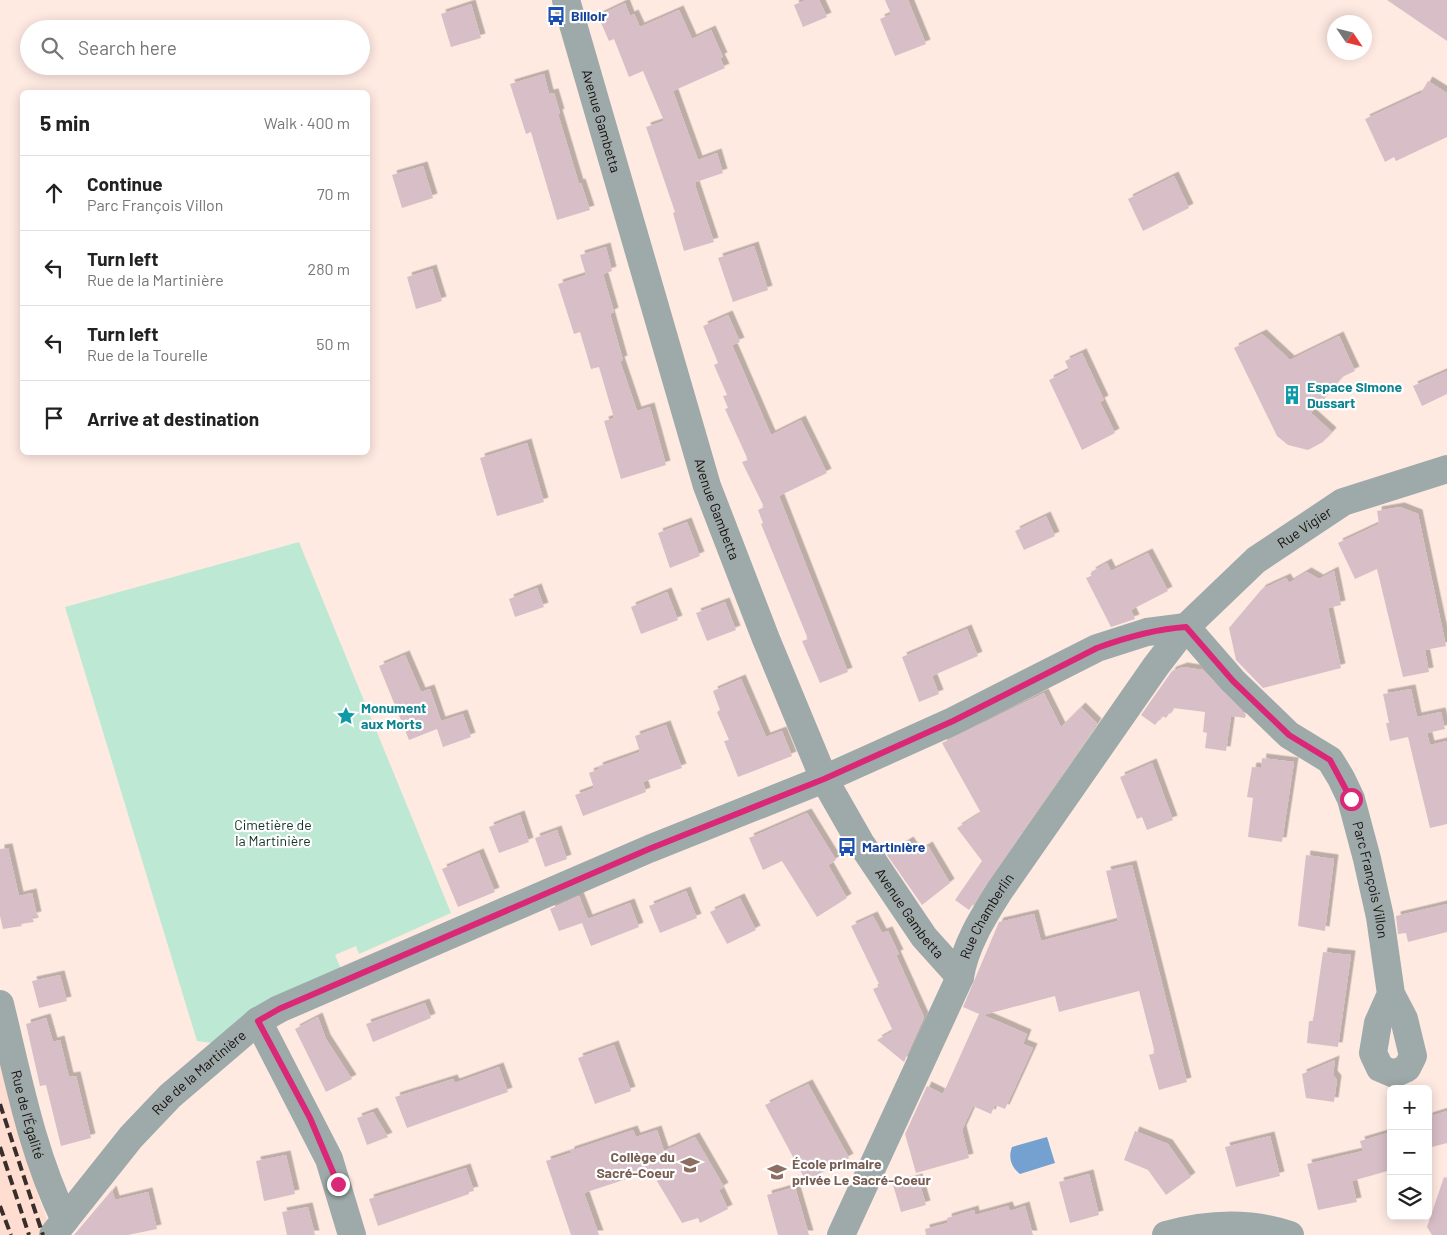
<!DOCTYPE html>
<html lang="en">
<head>
<meta charset="utf-8">
<style>
  body { margin:0; font-family:Barlow,sans-serif; background:#f2f2f2; color:#222 }
  .controls { position:absolute; right:15px; bottom:15px; display:grid; overflow:hidden; border-radius:8px; box-shadow:0 2px 12px #0003 }
  .controls button { width:45px; height:45px; display:grid; place-items:center; padding:0; border:0; border-bottom:1px solid #e0e0e0; background:#fff; color:#222; font:25px sans-serif }
  .compass { position:absolute; left:1327px; top:15px; width:45px; height:45px; border-radius:50%; background:#fff; box-shadow:0 2px 12px #0003; rotate:125deg }
  .stop { position:absolute; width:15px; height:15px; margin:-11px; border:4px solid #db2777; border-radius:50%; background:#fff }
  .stop.end { background:#db2777; border-color:#fff; box-shadow:0 1px 5px #0008 }
  .list { margin:0; padding:0; list-style:none }
  h2 { display:flex; justify-content:space-between; align-items:center; height:65px; margin:0; padding:0 20px; font-size:21px }
  h2 small { font-size:16px; font-weight:400; color:#767676 }
  .list li { display:grid; grid-template-columns:32px 1fr auto; gap:15px; align-items:center; box-sizing:border-box; height:75px; padding:0 20px; border-top:1px solid #e0e0e0 }
  .list b { display:block; font-size:19px; white-space:nowrap }
  .list p { margin:0; font-size:16px; white-space:nowrap; color:#767676 }
  .list em { font-size:16px; font-style:normal; color:#767676 }
  .icon { flex:none; width:28px; height:28px; fill:none; stroke:currentColor; stroke-width:2; stroke-linecap:round; stroke-linejoin:round }
  .map { position:relative; flex:none; width:1447px; height:1235px; overflow:hidden }
  .search { position:absolute; background:#fff; box-shadow:0 2px 12px #0003; left:20px; top:20px; width:350px; height:55px; display:flex; align-items:center; gap:12px; box-sizing:border-box; padding:0 18px; border-radius:28px; color:#767676; font-size:19px }
  .panel { position:absolute; background:#fff; box-shadow:0 2px 12px #0003; left:20px; top:90px; width:350px; height:365px; border-radius:8px }
  .map>svg:first-child { display:block }
</style>
</head>
<body>
<div class="map">
<svg width="1447" height="1235" viewBox="0 0 1447 1235">
  <defs>
    <filter id="shadow"><feDropShadow dx="4.5" dy="-4.5" stdDeviation="0" flood-color="#0004"/></filter>
  </defs>
  <rect width="100%" height="100%" fill="#ffeae2"/>
  <polygon fill="#ffddd0" points="0,1042 27,1163 52,1235 0,1235"/>
  <polygon fill="#bde8d3" points="299,542 451,913 359,954 356,946 335,955 344,976 212,1043 197,1041 65,607"/>
  <path fill="#74a1cf" d="M 1047,1137 L 1055,1163 L 1020,1174 C 1011,1167 1008,1157 1012,1147 Z"/>
  <g fill="#d8bec7" filter="url(#shadow)">
    <polygon points="806,0 819,0 827,17 803,27 794,5"/>
    <polygon points="885,0 908,0 926,44 895,56 880,19 891,14"/>
    <polygon points="1387,0 1447,0 1447,41"/>
    <polygon points="625,3 630,16 634,14 640,27 679,10 692,39 711,30 723,57 720,58 725,68 673,91 698,160 717,153 723,173 696,182 695,185 714,242 684,251 673,213 675,212 646,127 664,121 643,71 629,77 614,39 609,41 598,16"/>
    <polygon points="471,4 481,38 451,47 441,14"/>
    <polygon points="544,74 549,94 554,93 560,113 558,114 579,184 581,183 590,210 557,220 531,132 526,134 510,84"/>
    <polygon points="1428,81 1447,93 1447,137 1396,161 1394,157 1385,162 1365,119 1421,93"/>
    <polygon points="423,166 433,198 402,208 392,175"/>
    <polygon points="1174,176 1189,208 1143,231 1128,199"/>
    <polygon points="754,246 768,290 733,302 718,258"/>
    <polygon points="606,247 612,271 603,274 614,312 610,314 623,360 620,361 637,411 650,407 666,465 621,479 604,421 614,418 599,367 591,369 580,332 574,334 558,284 586,275 580,255"/>
    <polygon points="432,269 442,301 416,309 407,277"/>
    <polygon points="728,315 740,342 732,345 771,435 801,420 827,473 779,496 848,672 820,683 802,641 808,639 761,524 763,523 758,510 764,507 742,462 748,460 725,409 728,408 723,396 727,395 714,365 718,363 703,326"/>
    <polygon points="1262,334 1290,360 1339,336 1355,371 1342,377 1311,413 1332,432 1323,442 1308,450 1288,445 1277,436 1234,348"/>
    <polygon points="1082,353 1104,400 1100,402 1115,433 1082,450 1049,380 1069,370 1065,361"/>
    <polygon points="1447,371 1447,394 1422,406 1413,386"/>
    <polygon points="527,443 544,502 497,516 480,458"/>
    <polygon points="1400,507 1418,514 1446,646 1425,650 1429,672 1403,677 1377,569 1355,579 1338,543 1379,524 1377,511"/>
    <polygon points="1046,516 1055,536 1024,550 1015,531"/>
    <polygon points="687,522 700,556 670,568 658,533"/>
    <polygon points="1148,553 1168,591 1131,610 1135,619 1111,627 1086,578 1093,575 1091,572 1107,563 1111,571"/>
    <polygon points="1334,571 1341,605 1328,608 1341,668 1263,688 1236,660 1229,628 1262,589 1286,578 1289,583 1307,572 1319,579"/>
    <polygon points="537,588 544,607 515,617 509,599"/>
    <polygon points="667,592 678,620 641,634 631,607"/>
    <polygon points="725,602 736,630 707,641 696,613"/>
    <polygon points="967,629 978,656 932,676 939,694 919,702 902,657"/>
    <polygon points="405,655 421,692 430,689 441,721 463,714 471,737 443,747 437,729 409,740 379,666"/>
    <polygon points="1183,667 1203,670 1246,715 1245,718 1231,716 1226,751 1205,748 1207,733 1203,732 1205,712 1173,708 1166,718 1162,716 1155,725 1141,715 1172,671"/>
    <polygon points="741,679 766,737 782,731 792,756 738,777 724,741 729,740 717,712 720,710 713,691"/>
    <polygon points="1411,689 1417,717 1441,712 1445,729 1427,733 1430,745 1447,741 1447,824 1430,828 1408,737 1390,741 1386,723 1389,723 1383,694"/>
    <polygon points="1044,693 1061,727 1081,707 1097,723 969,910 955,900 982,861 957,828 981,813 942,743"/>
    <polygon points="666,725 682,768 643,782 646,792 583,816 575,795 594,788 589,773 599,769 598,767 640,752 635,736"/>
    <polygon points="1262,758 1294,762 1282,842 1248,837 1253,798 1247,797 1252,767 1261,768"/>
    <polygon points="1152,763 1173,820 1147,830 1142,817 1137,819 1120,777"/>
    <polygon points="807,813 836,860 828,865 847,898 817,917 782,861 763,870 749,838"/>
    <polygon points="520,815 529,842 499,853 489,827"/>
    <polygon points="557,830 567,859 545,867 535,838"/>
    <polygon points="909,841 917,853 928,846 950,883 922,905 887,855"/>
    <polygon points="8,848 19,896 32,893 37,916 32,917 34,922 21,924 22,926 3,929 0,916 0,849"/>
    <polygon points="479,853 495,892 458,907 442,869"/>
    <polygon points="1306,855 1334,859 1325,931 1298,926"/>
    <polygon points="1132,865 1187,1082 1159,1090 1149,1055 1155,1053 1139,991 1059,1012 1055,996 983,1015 1027,1034 1023,1044 1033,1048 1005,1109 995,1105 991,1114 973,1106 962,1130 969,1158 916,1173 905,1134 927,1086 943,1094 979,1014 963,1007 999,922 1034,914 1041,941 1118,921 1106,871"/>
    <polygon points="686,891 697,918 660,933 649,906"/>
    <polygon points="579,896 588,919 630,903 639,927 591,946 582,923 559,931 550,909"/>
    <polygon points="740,898 756,930 727,944 710,912"/>
    <polygon points="1447,904 1447,932 1408,942 1406,933 1398,934 1396,916"/>
    <polygon points="873,916 882,933 888,931 899,954 896,955 924,1017 904,1062 877,1040 893,1031 873,989 880,986 851,926"/>
    <polygon points="1323,952 1351,955 1338,1047 1307,1043 1309,1021 1313,1021"/>
    <polygon points="60,975 67,1001 39,1008 32,981"/>
    <polygon points="425,1003 431,1018 373,1042 366,1024"/>
    <polygon points="318,1017 326,1039 352,1079 326,1092 295,1029"/>
    <polygon points="46,1018 53,1042 60,1040 69,1077 76,1076 91,1138 61,1146 46,1085 40,1086 26,1024"/>
    <polygon points="614,1045 631,1091 595,1104 578,1058"/>
    <polygon points="1335,1060 1333,1075 1337,1080 1334,1102 1306,1098 1302,1074"/>
    <polygon points="499,1067 508,1092 407,1128 395,1097 453,1079 455,1083"/>
    <polygon points="808,1084 849,1158 806,1181 765,1105"/>
    <polygon points="1447,1111 1447,1143 1428,1148 1428,1117"/>
    <polygon points="373,1112 388,1137 367,1145 357,1118"/>
    <polygon points="633,1130 636,1137 657,1130 664,1151 695,1137 724,1187 719,1190 728,1209 700,1223 698,1218 682,1223 651,1171 584,1193 599,1235 571,1235 546,1161 570,1153 570,1151"/>
    <polygon points="1135,1131 1168,1144 1191,1177 1166,1195 1148,1170 1124,1160"/>
    <polygon points="1391,1132 1391,1170 1352,1181 1357,1202 1318,1210 1307,1164 1363,1151 1360,1141"/>
    <polygon points="1270,1136 1280,1176 1236,1187 1225,1147"/>
    <polygon points="286,1155 295,1194 264,1201 256,1161"/>
    <polygon points="466,1168 474,1191 469,1192 469,1194 378,1226 369,1199"/>
    <polygon points="1089,1174 1099,1215 1070,1223 1059,1182"/>
    <polygon points="1444,1177 1447,1178 1447,1235 1432,1235 1427,1227"/>
    <polygon points="918,1178 926,1205 901,1212 893,1185"/>
    <polygon points="795,1187 809,1235 778,1235 767,1195"/>
    <polygon points="112,1190 115,1200 148,1192 157,1229 128,1235 74,1235"/>
    <polygon points="1008,1206 1010,1211 1025,1206 1033,1235 926,1235 925,1229 948,1223 947,1218 974,1210 975,1215"/>
    <polygon points="308,1207 315,1235 287,1235 282,1212"/>
  </g>
  <g fill="none" stroke-linecap="round" stroke-linejoin="round">
    <g stroke="#9daaa9" stroke-width="28">
      <path id="s1" d="M 566,0 L 707,486 L 766,639 L 824,779 L 860,842 L 924,937 L 960,977"/>
      <path id="s2" d="M 1186,627 L 1233,681 L 1289,735 L 1330,760 L 1341,778 L 1351,799 L 1367,859 L 1380,917 L 1391,994 L 1404,1019 L 1413,1056 L 1407,1068 L 1394,1074 L 1380,1068 L 1373,1053 L 1378,1023 L 1391,994"/>
      <path id="s3" d="M 0,1004 C 18,1077 32,1153 65,1220"/>
      <polyline points="258,1021 329,1159 352,1235"/>
      <path id="s4" d="M 53,1235 L 131,1137 L 170,1096 L 258,1021 L 279,1009 L 649,849 L 824,779 L 953,721 L 1097,648 L 1147,632 L 1186,627"/>
      <path id="s5" d="M 841,1235 L 960,977 C 965,945 983,917 1000,890 L 1156,666 L 1186,627 L 1256,560 L 1343,502 L 1447,469"/>
      <path d="M 1166,1235 C 1208,1223 1248,1221 1290,1235"/>
    </g>
    <g stroke="#382e2a" stroke-width="4" stroke-dasharray="10 5" stroke-linecap="butt">
      <polyline points="0,1104 43,1235"/>
      <polyline points="0,1147 29,1235"/>
      <polyline points="0,1206 11,1235"/>
    </g>
  </g>
  <g fill="none" stroke-linecap="round" stroke-linejoin="round">
    <path stroke="#db2777" stroke-width="6" d="M 338,1184 L 310,1118 L 258,1021 L 279,1009 L 649,849 L 824,779 L 953,721 L 1097,648 C 1127,637 1155,629 1186,627 L 1233,681 L 1289,735 L 1330,760 L 1351,799"/>
  </g>
  <defs>
    <g id="bus-bare" transform="scale(1.5)"><path d="M-5-6H5V4H4V6H2V4H-2V6H-4V4H-5ZM-3.5-4V0h7V-4ZM-3.5 1.2v1.5H-2V1.2ZM2 1.2v1.5H3.5V1.2Z" fill="#1a4fb4" stroke="#fff" stroke-width="2.5" paint-order="stroke"/></g>
    <g id="building-bare" transform="scale(1.5)"><path d="M-4-6H4V6H1V3H-1V6H-4ZM-2.5-4.3h1.7v1.8h-1.7ZM.8-4.3h1.7v1.8H.8ZM-2.5-1h1.7V.8h-1.7ZM.8-1h1.7V.8H.8Z" fill="#0f9aa8" stroke="#fff" stroke-width="2.5" paint-order="stroke"/></g>
    <g id="sight-bare" transform="scale(1.5)"><path d="M0-6L1.8-2.2L6-1.7L2.9 1.2L3.7 5.4L0 3.3L-3.7 5.4L-2.9 1.2L-6-1.7L-1.8-2.2Z" fill="#0f9aa8" stroke="#fff" stroke-width="2.5" paint-order="stroke"/></g>
    <g id="school-bare" transform="scale(1.5)"><path d="M0-5L7-2L0 1L-7-2ZM-4 1L0 2.5L4 1V4Q0 6-4 4Z" fill="#8d6e63" stroke="#fff" stroke-width="2.5" paint-order="stroke"/></g>
  </defs>
  <g fill-rule="evenodd">
    <use href="#bus-bare" x="556" y="16"/>
    <use href="#building-bare" x="1292" y="395"/>
    <use href="#sight-bare" x="346" y="716"/>
    <use href="#bus-bare" x="847" y="847"/>
    <use href="#school-bare" x="690" y="1165"/>
    <use href="#school-bare" x="777" y="1172"/>
  </g>
  <g text-anchor="middle" stroke-width="4.5" stroke-linejoin="round" paint-order="stroke">
    <g font-size="14" font-weight="bold" fill="#164399" stroke="#fff" text-anchor="start">
      <text x="571" y="21">Billoir</text>
      <text x="862" y="852">Martinière</text>
    </g>
    <g font-size="14" fill="#160e0b" stroke="#fff">
      <text dy="5" stroke="none"><textPath href="#s1" startOffset="126">Avenue Gambetta</textPath></text>
      <text dy="5" stroke="none"><textPath href="#s1" startOffset="531">Avenue Gambetta</textPath></text>
      <text dy="5" stroke="none"><textPath href="#s5" startOffset="858">Rue Vigier</textPath></text>
      <text dy="5" stroke="none"><textPath href="#s2" startOffset="325">Parc François Villon</textPath></text>
      <text dy="5" stroke="none"><textPath href="#s1" startOffset="981">Avenue Gambetta</textPath></text>
      <text dy="5" stroke="none"><textPath href="#s5" startOffset="351">Rue Chamberlin</textPath></text>
      <text dy="5" stroke="none"><textPath href="#s4" startOffset="219">Rue de la Martinière</textPath></text>
      <text dy="5" stroke="none"><textPath href="#s3" startOffset="114">Rue de l'Égalité</textPath></text>
    </g>
    <g font-size="14" font-weight="bold" fill="#0d838f" stroke="#fff" text-anchor="start">
      <text x="1307" y="392">Espace Simone<tspan x="1307" dy="16">Dussart</tspan></text>
      <text x="361" y="713">Monument<tspan x="361" dy="16">aux Morts</tspan></text>
    </g>
    <g font-size="14" fill="#113224" stroke="#fff">
      <text x="273" y="830">Cimetière de<tspan x="273" dy="16">la Martinière</tspan></text>
    </g>
    <g font-size="14" font-weight="bold" fill="#785e54" stroke="#fff" text-anchor="end">
      <text x="675" y="1162">Collège du<tspan x="675" dy="16">Sacré-Coeur</tspan></text>
      <text x="792" y="1169" text-anchor="start">École primaire<tspan x="792" dy="16">privée Le Sacré-Coeur</tspan></text>
    </g>
  </g>
</svg>
<div class="controls">
<button>+</button>
<button>−</button>
<button><svg class="icon" aria-label="layers" viewBox="0 0 24 24"><path d="M12 4l9 5-9 5-9-5zM3 14l9 5 9-5"/></svg></button>
</div>
<svg class="compass" viewBox="-18 -18 36 36"><path d="M0-13l5 13h-10z" fill="#e53935"/><path d="M0 13l5-13h-10z" fill="#767676"/></svg>
<div class="stop" style="left:1351px;top:799px"></div>
<div class="stop end" style="left:338px;top:1184px"></div>
<div class="search"><svg class="icon" aria-label="search" viewBox="0 0 24 24"><circle cx="10" cy="10" r="6"/><path d="M15 15l6 6"/></svg>Search here</div>
<section class="panel">
<h2>5 min<small>Walk · 400 m</small></h2>
<ul class="list">
<li><svg class="icon" aria-label="ahead" viewBox="0 0 24 24"><path d="M12 20V5M6 11l6-6 6 6"/></svg><div><b>Continue</b><p>Parc François Villon</p></div><em>70 m</em></li>
<li><svg class="icon" aria-label="left" viewBox="0 0 24 24"><path d="M17 20v-9H6M10 6l-5 5 5 5"/></svg><div><b>Turn left</b><p>Rue de la Martinière</p></div><em>280 m</em></li>
<li><svg class="icon" aria-label="left" viewBox="0 0 24 24"><path d="M17 20v-9H6M10 6l-5 5 5 5"/></svg><div><b>Turn left</b><p>Rue de la Tourelle</p></div><em>50 m</em></li>
<li><svg class="icon" aria-label="arrive" viewBox="0 0 24 24"><path d="M6 21V4h12l-3 4 3 4H6"/></svg><div><b>Arrive at destination</b></div></li>
</ul>
</section>
</div>
</body>
</html>
